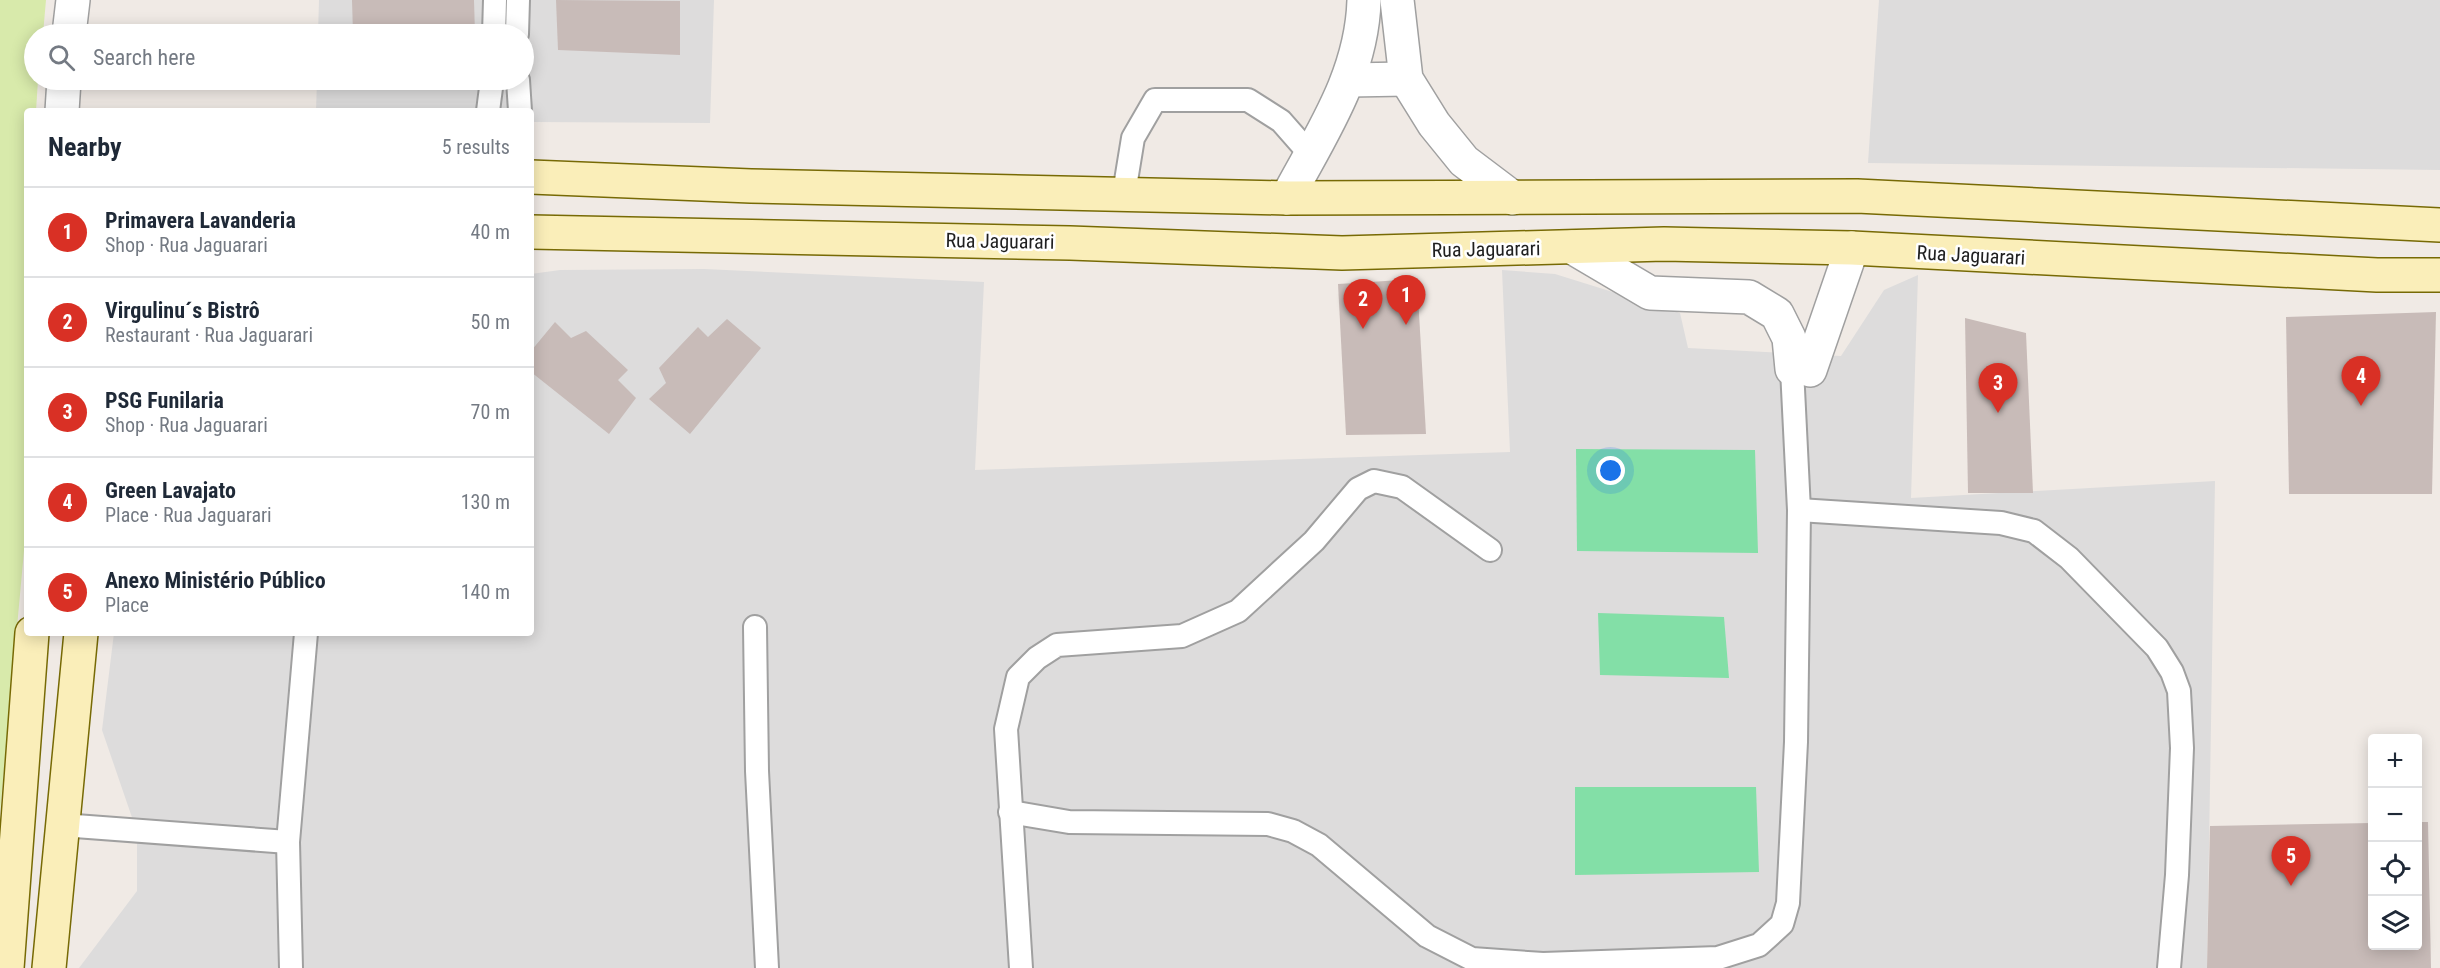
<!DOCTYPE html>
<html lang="en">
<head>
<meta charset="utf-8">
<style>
  body { margin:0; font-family:"Roboto Condensed",sans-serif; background:#f2f2f3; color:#1f2937 }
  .controls { position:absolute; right:18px; bottom:18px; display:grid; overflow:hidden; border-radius:6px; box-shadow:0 3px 15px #0003 }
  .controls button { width:54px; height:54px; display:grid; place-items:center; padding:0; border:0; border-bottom:2px solid #e0e1e3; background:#fff; color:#1f2937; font:30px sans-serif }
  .you { position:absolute; left:1611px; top:471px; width:21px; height:21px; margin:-15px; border:4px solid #fff; border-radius:50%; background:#1a73e8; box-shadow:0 0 0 9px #1a73e833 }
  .badge { display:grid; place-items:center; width:39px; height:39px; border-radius:50%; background:#d93025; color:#fff; font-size:20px; font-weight:700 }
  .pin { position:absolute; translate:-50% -50px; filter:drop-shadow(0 2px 3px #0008) }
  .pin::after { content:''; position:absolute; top:32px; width:21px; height:18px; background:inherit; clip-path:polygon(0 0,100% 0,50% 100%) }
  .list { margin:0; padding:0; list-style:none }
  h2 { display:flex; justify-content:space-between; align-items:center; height:78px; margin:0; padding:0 24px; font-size:26px }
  h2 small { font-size:20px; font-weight:400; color:#747a83 }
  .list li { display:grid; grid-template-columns:39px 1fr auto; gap:18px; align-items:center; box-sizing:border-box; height:90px; padding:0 24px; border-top:2px solid #e0e1e3 }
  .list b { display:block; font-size:22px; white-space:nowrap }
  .list p { margin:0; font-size:20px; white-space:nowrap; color:#747a83 }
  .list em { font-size:20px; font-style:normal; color:#747a83 }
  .icon { flex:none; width:33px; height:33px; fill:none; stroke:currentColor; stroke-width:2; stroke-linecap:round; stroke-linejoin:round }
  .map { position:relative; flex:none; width:2440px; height:968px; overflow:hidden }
  .search { position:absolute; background:#fff; box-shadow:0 3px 15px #0003; left:24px; top:24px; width:510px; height:66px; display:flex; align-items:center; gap:15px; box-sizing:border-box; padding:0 21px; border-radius:33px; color:#747a83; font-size:22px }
  .panel { position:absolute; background:#fff; box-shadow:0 3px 15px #0003; left:24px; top:108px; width:510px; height:528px; border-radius:6px }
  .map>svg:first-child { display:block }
</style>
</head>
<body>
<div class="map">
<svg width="2440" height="968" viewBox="0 0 2440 968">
  <rect width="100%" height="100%" fill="#f0eae5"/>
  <g fill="#dddcdc">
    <polygon points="319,0 714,0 710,123 531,122 531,111 316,111 317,80 524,80 524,34 318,34"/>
    <polygon points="1879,0 2440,0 2440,170 1868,163"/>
    <polygon points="704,269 984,282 975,470 1510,452 1502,270 1555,274 1680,313 1688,348 1841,356 1884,290 1918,275 1911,498 2215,481 2207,968 79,968 137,891 137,832 102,730 114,633 531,633 531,274 560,270"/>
  </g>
  <polygon fill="#d8eaab" points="0,0 46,0 43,34 34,34 34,80 38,80 36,111 27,111 27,518 0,813"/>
  <g fill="#83dfa7">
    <polygon points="1576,449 1755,450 1758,553 1577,551"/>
    <polygon points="1598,613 1724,617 1729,678 1600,675"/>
    <polygon points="1575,787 1756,787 1759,872 1575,875"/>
  </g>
  <g fill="#c8bbb8">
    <polygon points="352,0 474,0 475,34 353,34"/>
    <polygon points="556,0 680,1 680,55 558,50"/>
    <polygon points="1417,279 1426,434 1346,435 1338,284"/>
    <polygon points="2436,312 2432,494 2289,494 2286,317"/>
    <polygon points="1965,318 2026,333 2033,493 1968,493"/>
    <polygon points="727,319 761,348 690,434 649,399 666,383 659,368 698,327 708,337"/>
    <polygon points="555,322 571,338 586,331 628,370 618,380 636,398 609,434 531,372 531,351"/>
    <polygon points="2418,822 2428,822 2431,968 2207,968 2210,826 2372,823 2372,946 2418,946"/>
  </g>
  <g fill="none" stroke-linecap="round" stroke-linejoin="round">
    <g stroke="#a0a0a0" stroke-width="26">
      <g id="lane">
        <polyline points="494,34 495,0"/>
        <polyline points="517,34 518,0"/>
        <polyline points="518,80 520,111"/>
        <polyline points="488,111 492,80"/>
        <polyline points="1124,193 1133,138 1155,100 1248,100 1281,121 1310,154"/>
        <polyline points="1799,510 2001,523 2034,531 2069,558 2157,648 2172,672 2179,691 2182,748 2177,875 2169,968"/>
        <polyline points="755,627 757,771 767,968"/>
        <polyline points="1010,812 1069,822 1268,824 1293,831 1319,845 1427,936 1472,959 1543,964 1718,958 1759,945 1782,924 1788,903 1796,742 1799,510 1792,369"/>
        <polyline points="62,825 288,842"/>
        <polyline points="291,968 288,842 306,633"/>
        <polyline points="1021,968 1006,729 1018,677 1037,658 1057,645 1182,636 1238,611 1314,541 1358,489 1374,481 1402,487 1490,550"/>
      </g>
    </g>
    <g stroke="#a0a0a0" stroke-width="36">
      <g id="street">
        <polyline points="1397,0 1406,79 1434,124 1464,161 1513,198"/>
        <polyline points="69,34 73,0"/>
        <polyline points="1349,80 1406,79"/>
        <polyline points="62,111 64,80"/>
        <path d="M 1287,198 C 1321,134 1362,75 1364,0"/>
        <polyline points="1572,247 1650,293 1749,297 1777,314 1789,338 1792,369"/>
        <polyline points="1810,370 1852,248"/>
      </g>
    </g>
    <g stroke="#776a05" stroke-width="36">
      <g id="secondary">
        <polyline points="531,177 751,186 1287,198 1857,196 2440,225"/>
        <polyline points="531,232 1070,243 1342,253 1664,244 1852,248 2377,275 2440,275"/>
        <polyline points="7,968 32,633"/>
        <polyline points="49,968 81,633"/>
      </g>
    </g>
    <use href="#lane" stroke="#fff" stroke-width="22"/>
    <use href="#street" stroke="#fff" stroke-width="33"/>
    <use href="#secondary" stroke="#faeeb9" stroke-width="33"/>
  </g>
  <g text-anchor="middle" stroke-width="5" stroke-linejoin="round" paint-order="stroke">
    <g font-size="20" fill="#1f1f1f" stroke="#fff">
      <text transform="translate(1000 241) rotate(1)" y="7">Rua Jaguarari</text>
      <text transform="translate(1486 249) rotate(-1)" y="7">Rua Jaguarari</text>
      <text transform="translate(1971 255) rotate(3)" y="7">Rua Jaguarari</text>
    </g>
  </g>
</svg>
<div class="controls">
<button>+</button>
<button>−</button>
<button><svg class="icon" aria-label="locate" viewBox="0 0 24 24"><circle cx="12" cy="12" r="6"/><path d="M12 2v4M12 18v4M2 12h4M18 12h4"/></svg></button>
<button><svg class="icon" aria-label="layers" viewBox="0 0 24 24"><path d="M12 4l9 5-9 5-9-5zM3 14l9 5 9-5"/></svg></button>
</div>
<div class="you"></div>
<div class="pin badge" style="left:1406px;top:325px">1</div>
<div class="pin badge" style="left:1363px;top:329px">2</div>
<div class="pin badge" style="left:1998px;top:413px">3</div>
<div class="pin badge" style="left:2361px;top:406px">4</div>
<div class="pin badge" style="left:2291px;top:886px">5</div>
<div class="search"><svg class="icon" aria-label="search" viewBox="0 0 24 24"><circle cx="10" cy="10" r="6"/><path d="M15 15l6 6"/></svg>Search here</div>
<section class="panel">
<h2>Nearby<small>5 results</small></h2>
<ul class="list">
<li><span class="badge">1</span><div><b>Primavera Lavanderia</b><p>Shop · Rua Jaguarari</p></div><em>40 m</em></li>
<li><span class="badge">2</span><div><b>Virgulinu´s Bistrô</b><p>Restaurant · Rua Jaguarari</p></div><em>50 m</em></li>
<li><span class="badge">3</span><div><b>PSG Funilaria</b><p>Shop · Rua Jaguarari</p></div><em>70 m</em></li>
<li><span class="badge">4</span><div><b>Green Lavajato</b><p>Place · Rua Jaguarari</p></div><em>130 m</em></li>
<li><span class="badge">5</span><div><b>Anexo Ministério Público</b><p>Place</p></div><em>140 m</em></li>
</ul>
</section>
</div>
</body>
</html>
